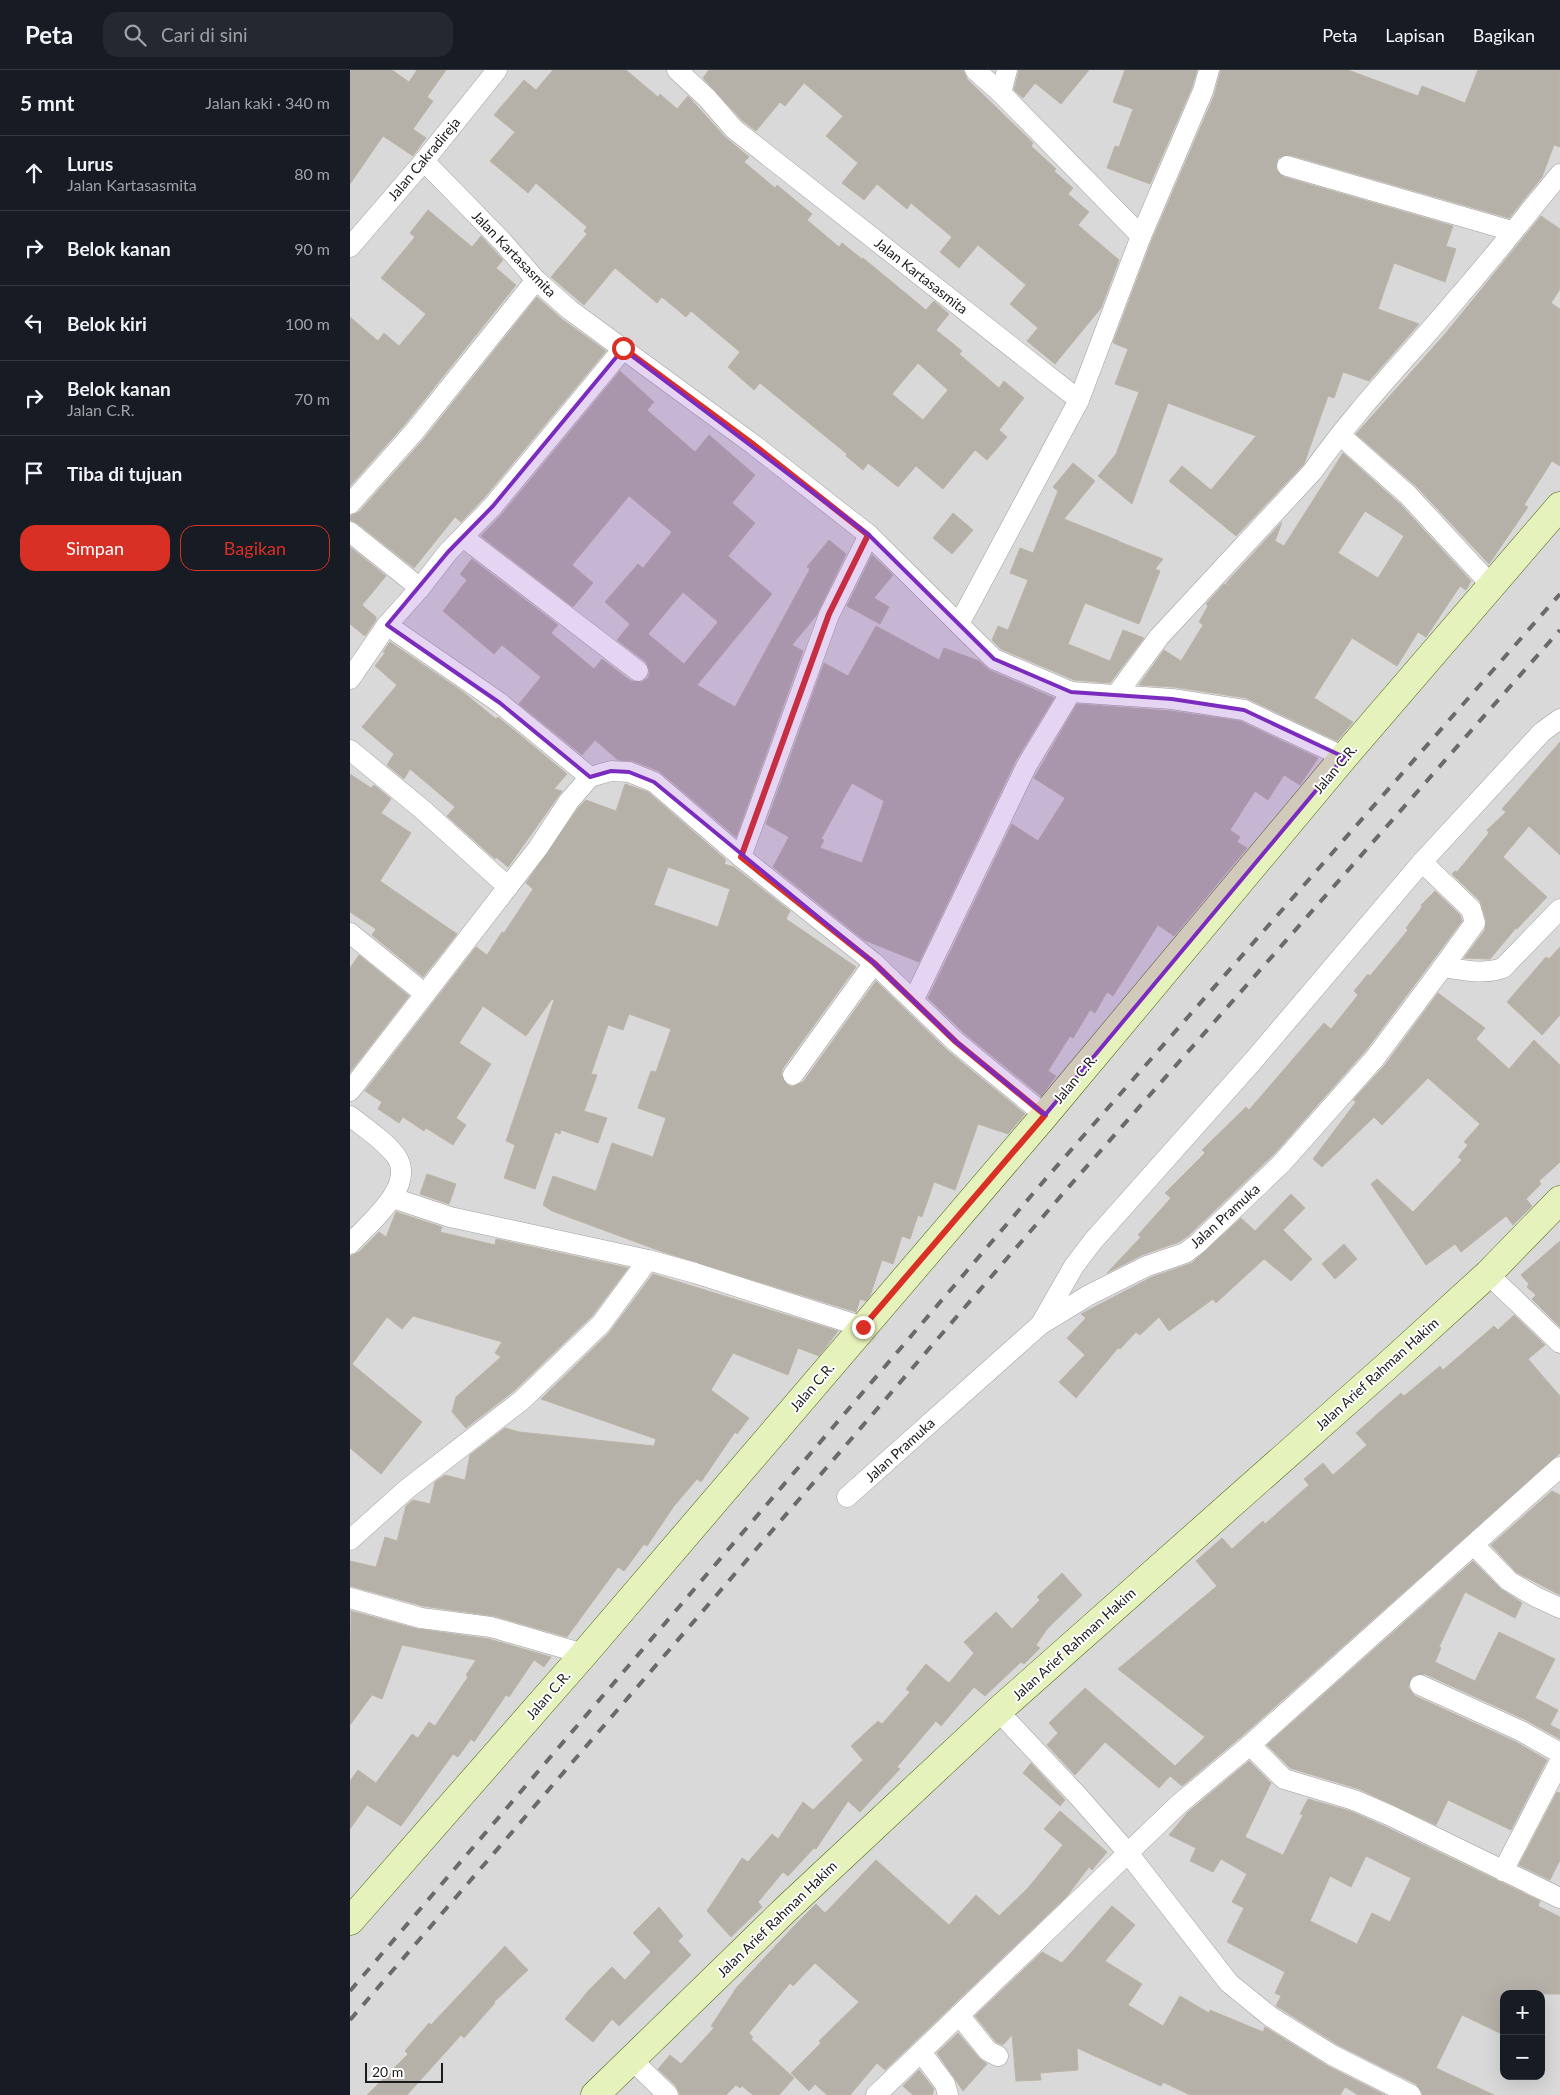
<!DOCTYPE html>
<html lang="id">
<head>
<meta charset="utf-8">
<style>
  body { margin:0; font-family:Lato,sans-serif; background:#242831; color:#f1f3f6 }
  .controls { position:absolute; right:15px; bottom:15px; display:grid; overflow:hidden; border-radius:10px; box-shadow:0 5px 20px #0002 }
  .controls button { width:45px; height:45px; display:grid; place-items:center; padding:0; border:0; border-bottom:1px solid #363941; background:#171b24; color:#f1f3f6; font:25px sans-serif }
  .scale { position:absolute; left:15px; bottom:12px; width:78px; box-sizing:border-box; padding-left:5px; border:2px solid #1c1c1c; border-top:0; font-size:14px; line-height:18px; white-space:nowrap; color:#1c1c1c; -webkit-text-stroke:4px #fff; paint-order:stroke }
  .stop { position:absolute; width:15px; height:15px; margin:-11px; border:4px solid #d93025; border-radius:50%; background:#fff }
  .stop.end { background:#d93025; border-color:#fff; box-shadow:0 1px 5px #0008 }
  .list { margin:0; padding:0; list-style:none }
  h2 { display:flex; justify-content:space-between; align-items:center; height:65px; margin:0; padding:0 20px; font-size:21px }
  h2 small { font-size:16px; font-weight:400; color:#9ea1a6 }
  .list li { display:grid; grid-template-columns:32px 1fr auto; gap:15px; align-items:center; box-sizing:border-box; height:75px; padding:0 20px; border-top:1px solid #363941 }
  .list b { display:block; font-size:19px; white-space:nowrap }
  .list p { margin:0; font-size:16px; white-space:nowrap; color:#9ea1a6 }
  .list em { font-size:16px; font-style:normal; color:#9ea1a6 }
  .actions { display:flex; gap:10px; padding:15px 20px }
  .actions a { flex:1; padding:11px 0; border:1px solid #d93025; border-radius:15px; text-align:center; font-size:18px; color:#d93025 }
  .actions .main { background:#d93025; color:#fff }
  .icon { flex:none; width:28px; height:28px; fill:none; stroke:currentColor; stroke-width:2; stroke-linecap:round; stroke-linejoin:round }
  .map { position:relative; flex:none; width:1210px; height:2025px; overflow:hidden }
  header { display:flex; align-items:center; gap:30px; box-sizing:border-box; height:70px; padding:0 25px; background:#171b24; border-bottom:1px solid #363941 }
  header strong { font-size:24px }
  nav { display:flex; gap:28px; margin-inline-start:auto; font-size:18px }
  .search { width:350px; height:45px; background:#242831; display:flex; align-items:center; gap:12px; box-sizing:border-box; padding:0 18px; border-radius:15px; color:#9ea1a6; font-size:19px }
  main { display:flex }
  aside { flex:1; background:#171b24 }
  .map>svg:first-child { display:block }
</style>
</head>
<body>
<header>
<strong>Peta</strong>
<div class="search"><svg class="icon" aria-label="search" viewBox="0 0 24 24"><circle cx="10" cy="10" r="6"/><path d="M15 15l6 6"/></svg>Cari di sini</div>
<nav><a>Peta</a><a>Lapisan</a><a>Bagikan</a></nav>
</header>
<main>
<aside>
<h2>5 mnt<small>Jalan kaki · 340 m</small></h2>
<ul class="list">
<li><svg class="icon" aria-label="ahead" viewBox="0 0 24 24"><path d="M12 20V5M6 11l6-6 6 6"/></svg><div><b>Lurus</b><p>Jalan Kartasasmita</p></div><em>80 m</em></li>
<li><svg class="icon" aria-label="right" viewBox="0 0 24 24"><path d="M7 20v-9h11M14 6l5 5-5 5"/></svg><div><b>Belok kanan</b></div><em>90 m</em></li>
<li><svg class="icon" aria-label="left" viewBox="0 0 24 24"><path d="M17 20v-9H6M10 6l-5 5 5 5"/></svg><div><b>Belok kiri</b></div><em>100 m</em></li>
<li><svg class="icon" aria-label="right" viewBox="0 0 24 24"><path d="M7 20v-9h11M14 6l5 5-5 5"/></svg><div><b>Belok kanan</b><p>Jalan C.R.</p></div><em>70 m</em></li>
<li><svg class="icon" aria-label="arrive" viewBox="0 0 24 24"><path d="M6 21V4h12l-3 4 3 4H6"/></svg><div><b>Tiba di tujuan</b></div></li>
</ul>
<div class="actions"><a class="main">Simpan</a><a>Bagikan</a></div>
</aside>
<div class="map">
<svg width="1210" height="2025" viewBox="0 0 1210 2025">
  <rect width="100%" height="100%" fill="#ecebe3"/>
  <path fill="#dad9d9" fill-rule="evenodd" d="M 0,0 L 1210,0 L 1210,2025 L 0,2025 ZM 1154,1924 L 1191,1924 L 1191,2006 L 1154,2006 Z"/>
  <g fill="#b5b1a9" stroke="#bcb4a7" fill-rule="evenodd">
    <polygon points="0,0 42,0 59,12 67,0 96,0 77,27 83,31 63,59 76,68 65,83 63,86 33,66 0,114"/>
    <path d="M 203,0 L 276,0 L 308,27 L 310,24 L 327,39 L 338,26 L 375,67 L 399,87 L 394,92 L 425,118 L 427,115 L 462,144 L 457,150 L 489,177 L 492,173 L 512,189 L 513,188 L 576,240 L 584,231 L 599,244 L 586,260 L 612,281 L 609,284 L 649,318 L 654,311 L 674,328 L 649,360 L 657,367 L 637,390 L 625,380 L 593,419 L 566,396 L 548,417 L 518,393 L 513,400 L 496,386 L 497,384 L 410,313 L 404,320 L 378,297 L 390,282 L 341,241 L 336,247 L 312,227 L 307,233 L 265,198 L 234,235 L 201,207 L 237,164 L 234,161 L 237,157 L 186,113 L 178,123 L 140,91 L 165,62 L 144,45 L 174,10 L 186,20 ZM 568,293 L 598,320 L 573,350 L 542,324 Z"/>
    <polygon points="359,0 613,0 617,9 683,73 681,76 706,99 704,101 723,118 718,124 739,142 728,155 769,190 751,238 705,294 677,271 688,258 660,234 676,215 628,175 609,198 590,182 602,167 561,133 557,139 527,114 514,130 492,113 508,93 476,66 493,46 454,13 435,36 430,32 406,61 392,50 353,8"/>
    <polygon points="669,0 739,0 711,34 685,13 673,28 664,20"/>
    <polygon points="775,0 847,0 842,17 800,114 757,98 765,76 769,77 783,39 763,32"/>
    <polygon points="871,0 998,0 1068,26 1072,16 1115,33 1128,0 1210,0 1210,77 1204,75 1192,107 1159,148 940,85 928,88 926,99 934,107 1103,156 1096,176 1106,179 1095,212 1044,193 1028,239 1069,254 1019,311 993,302 984,328 978,326 954,394 886,466 819,411 832,396 861,420 906,366 818,333 782,434 748,406 766,384 789,322 765,314 778,279 763,273 802,170 864,26"/>
    <polygon points="78,140 122,177 131,166 153,190 146,198 166,215 55,354 0,416 0,247 28,271 34,263 49,276 76,244 31,208 65,167 60,163"/>
    <polygon points="1191,146 1210,159 1210,219 1201,233 1210,239 1210,396 1202,391 1174,435 1178,437 1139,494 1067,417 1006,364 1095,264"/>
    <polygon points="187,227 213,250 256,281 134,428 111,452 105,447 64,498 7,453 0,450 0,446 9,442 73,370"/>
    <path d="M 270,301 L 304,332 L 297,340 L 345,382 L 359,365 L 405,405 L 382,433 L 405,453 L 378,486 L 422,524 L 347,615 L 385,637 L 460,499 L 457,497 L 479,470 L 496,484 L 466,546 L 442,575 L 453,581 L 386,767 L 309,701 L 283,691 L 268,690 L 245,670 L 232,685 L 169,634 L 191,607 L 152,575 L 144,584 L 93,541 L 117,510 L 110,504 L 122,489 L 208,555 L 201,563 L 244,599 L 252,589 L 281,611 L 292,612 L 298,608 L 300,602 L 296,592 L 267,570 L 280,554 L 255,532 L 288,494 L 293,498 L 322,462 L 279,426 L 222,495 L 243,513 L 223,537 L 131,466 L 152,444 ZM 333,522 L 368,552 L 334,594 L 298,564 Z"/>
    <path d="M 993,383 L 1050,434 L 1121,511 L 1116,520 L 1110,516 L 1076,567 L 1068,562 L 1047,596 L 1002,568 L 964,628 L 1003,652 L 987,671 L 896,628 L 824,617 L 789,615 L 814,580 L 831,591 L 853,555 L 849,552 L 858,536 L 856,534 L 874,514 L 880,516 L 876,513 L 932,452 L 925,471 L 934,476 ZM 1015,441 L 1054,466 L 1028,508 L 988,483 Z"/>
    <polygon points="723,393 745,411 714,449 769,471 768,474 770,472 813,489 805,499 810,501 789,554 735,533 718,574 760,591 773,560 794,568 760,613 724,610 651,579 642,570 648,556 658,560 678,510 660,503 670,478 683,483 708,421 703,417"/>
    <polygon points="603,443 623,460 602,484 583,468"/>
    <polygon points="0,477 36,506 12,535 26,547 26,550 15,566 0,554"/>
    <polygon points="522,485 543,505 524,528 539,537 530,554 497,536"/>
    <path d="M 526,556 L 589,590 L 594,578 L 629,591 L 639,600 L 704,628 L 666,690 L 569,892 L 514,870 L 423,797 L 439,767 L 416,754 L 474,593 L 498,606 ZM 502,713 L 534,731 L 512,793 L 470,778 L 474,770 L 471,769 Z"/>
    <polygon points="40,572 113,622 146,649 148,647 217,704 204,719 212,721 158,797 146,787 145,789 97,746 105,737 60,699 54,709 37,695 44,684 12,657 47,615 25,596 35,583 33,582"/>
    <polygon points="727,634 821,641 890,651 968,688 950,715 934,705 918,730 905,721 880,760 890,767 887,772 897,778 824,866 808,855 763,926 757,922 745,943 740,940 723,968 720,966 698,1001 706,1006 691,1026 614,963 578,928 662,754 688,771 715,728 684,708"/>
    <polygon points="1210,672 1210,785 1179,756 1153,787 1197,827 1167,859 1166,858 1140,889 1114,888 1135,860 1136,850 1130,831 1102,804 1105,801 1107,802 1139,763 1137,760 1156,742 1152,739"/>
    <polygon points="0,704 21,718 24,715 41,729 31,743 61,763 30,811 107,864 73,907 22,865 26,859 0,842"/>
    <path d="M 275,714 L 298,722 L 376,790 L 374,794 L 384,797 L 440,841 L 436,849 L 506,897 L 433,998 L 431,1004 L 436,1014 L 442,1017 L 453,1012 L 526,911 L 598,981 L 675,1044 L 658,1064 L 628,1054 L 605,1120 L 584,1112 L 572,1147 L 568,1145 L 560,1169 L 552,1166 L 543,1194 L 532,1190 L 520,1226 L 516,1231 L 510,1229 L 506,1242 L 313,1182 L 202,1141 L 193,1135 L 203,1106 L 246,1121 L 262,1073 L 303,1087 L 316,1048 L 288,1038 L 301,1001 L 306,1002 L 321,959 L 279,944 L 273,960 L 258,955 L 241,1004 L 247,1005 L 234,1041 L 257,1048 L 248,1073 L 211,1060 L 210,1064 L 205,1062 L 185,1119 L 154,1108 L 165,1075 L 156,1071 L 204,930 L 202,929 L 176,966 L 133,936 L 109,973 L 141,994 L 106,1048 L 116,1055 L 103,1075 L 76,1058 L 74,1061 L 53,1047 L 49,1053 L 28,1039 L 32,1032 L 15,1021 L 126,877 L 137,885 L 152,862 L 154,863 L 183,819 L 176,813 L 228,738 L 236,730 L 266,741 ZM 318,797 L 380,819 L 368,857 L 304,835 Z"/>
    <polygon points="1085,821 1110,845 1112,851 1016,980 925,1083 839,1165 829,1172 792,1185 757,1203 791,1167 788,1165 821,1128 815,1123 855,1083 852,1080 896,1037 899,1040 974,953 981,959 1008,925 1004,921 1018,904 1020,906 1058,860 1056,858 1072,837 1071,835"/>
    <polygon points="1210,877 1210,945 1192,965 1157,932 1196,887 1199,889"/>
    <polygon points="9,885 59,926 0,1002 0,898"/>
    <polygon points="1088,923 1135,958 1126,969 1159,999 1184,970 1210,995 1210,1092 1189,1111 1191,1114 1176,1129 1182,1136 1163,1155 1156,1146 1111,1182 1105,1174 1076,1195 1021,1114 1027,1109 1063,1142 1112,1090 1108,1087 1118,1075 1114,1072 1130,1054 1078,1008 1032,1055 1024,1047 972,1097 963,1089 1006,1032 1003,1030 1035,995"/>
    <polygon points="77,1104 106,1114 99,1134 70,1124"/>
    <polygon points="941,1124 955,1138 933,1160 962,1189 941,1211 914,1189 866,1233 863,1229 819,1261 809,1247 790,1265 786,1262 770,1279 768,1278 726,1328 709,1312 735,1285 717,1268 736,1248 731,1244 802,1207 842,1193 891,1148 905,1161"/>
    <polygon points="46,1142 92,1157 90,1162 145,1175 146,1169 278,1198 242,1246 165,1320 116,1358 102,1342 106,1327 151,1287 145,1283 152,1272 63,1246 52,1259 37,1247 2,1294 72,1352 31,1404 0,1378 0,1186 9,1182 29,1162 36,1167"/>
    <polygon points="1210,1171 1210,1257 1182,1229 1186,1225 1177,1217 1179,1214 1171,1205"/>
    <polygon points="994,1174 1007,1189 985,1209 972,1194"/>
    <polygon points="303,1204 488,1261 469,1286 448,1278 438,1305 383,1283 361,1320 399,1348 387,1364 385,1362 351,1412 347,1409 324,1436 297,1476 294,1474 274,1501 268,1497 217,1567 144,1546 73,1536 0,1516 0,1491 26,1497 35,1467 47,1471 56,1436 63,1430 80,1434 85,1412 95,1405 115,1410 120,1385 155,1358 169,1362 304,1376 306,1369 191,1329 259,1263"/>
    <polygon points="1164,1245 1195,1275 1178,1289 1210,1326 1210,1383 892,1666 832,1716 820,1706 809,1718 755,1672 725,1705 697,1675 708,1663 699,1653 735,1618 825,1696 855,1667 768,1599 867,1516 846,1491 872,1468 882,1479 913,1451 915,1454 959,1415 954,1409 973,1393 983,1405 1017,1375 1006,1363 1051,1323 1054,1326 1090,1296 1093,1300 1144,1256 1148,1260"/>
    <polygon points="1202,1421 1210,1425 1210,1525 1166,1502 1141,1475"/>
    <polygon points="1123,1491 1151,1519 1172,1533 1165,1548 1115,1522 1089,1577 1091,1578 1085,1592 1125,1611 1149,1562 1205,1589 1185,1628 1208,1640 1200,1655 1210,1660 1210,1669 1176,1650 1075,1604 1063,1606 1058,1617 1065,1626 1166,1672 1197,1690 1161,1760 1098,1730 1086,1755 1009,1719 940,1698 917,1675"/>
    <polygon points="712,1503 732,1525 698,1558 686,1575 690,1578 674,1594 671,1592 635,1626 624,1617 591,1656 586,1651 547,1697 550,1699 510,1742 498,1731 466,1779 464,1778 438,1806 433,1802 408,1832 412,1837 381,1867 357,1841 392,1788 398,1792 422,1764 428,1769 453,1732 463,1740 513,1690 501,1676 528,1651 532,1654 560,1622 556,1619 576,1594 599,1613 624,1583 614,1572 646,1542 662,1559 690,1530 687,1527"/>
    <polygon points="1,1541 68,1559 139,1569 201,1587 194,1597 184,1590 159,1627 156,1625 124,1672 121,1669 108,1687 103,1684 51,1756 17,1735 0,1759 0,1711 8,1700 26,1713 62,1664 68,1668 79,1652 85,1656 118,1607 116,1605 126,1590 52,1575 32,1629 22,1625 0,1655"/>
    <path d="M 899,1691 L 921,1713 L 895,1767 L 933,1785 L 953,1745 L 950,1744 L 958,1729 L 1000,1741 L 1034,1756 L 1190,1831 L 1188,1836 L 1210,1847 L 1210,1924 L 1154,1924 L 1154,1965 L 1112,1945 L 1086,1998 L 1144,2025 L 1073,2025 L 1066,2014 L 988,1975 L 928,1937 L 926,1936 L 931,1926 L 925,1923 L 935,1902 L 877,1872 L 894,1838 L 882,1832 L 897,1804 L 871,1789 L 863,1802 L 840,1791 L 846,1778 L 819,1765 L 838,1742 ZM 1016,1786 L 1061,1808 L 1040,1852 L 1022,1843 L 1007,1874 L 960,1851 L 980,1806 L 1001,1817 Z"/>
    <polygon points="681,1693 715,1730 710,1736 673,1703"/>
    <polygon points="1207,1722 1210,1723 1210,1790 1200,1810 1169,1795"/>
    <polygon points="710,1741 757,1782 742,1800 739,1797 717,1826 535,2000 527,1993 500,2025 477,2025 465,2014 459,2021 441,2003 471,1973 469,1971 509,1932 465,1893 443,1916 440,1913 399,1963 403,1967 401,1969 444,2008 429,2025 403,2025 392,2016 390,2018 386,2015 376,2025 330,2025 326,2016 308,1999 320,1985 331,1994 364,1958 361,1956 387,1917 447,1853 466,1834 475,1843 526,1790 599,1855 626,1825 649,1846 678,1818 713,1775 694,1759"/>
    <polygon points="762,1836 785,1855 755,1891 792,1914 778,1935 813,1956 830,1926 859,1943 860,1940 913,1962 915,1957 976,1995 1035,2025 1008,2025 995,2017 990,2025 840,2025 813,2012 811,2016 727,1978 728,2000 690,2003 691,2010 666,2011 662,1965 653,1975 646,1972 625,1946 692,1882 712,1893"/>
    <polygon points="309,1837 333,1866 328,1871 341,1885 269,1956 262,1949 243,1972 215,1949 239,1920 262,1897 275,1910 301,1882 283,1863"/>
    <polygon points="155,1876 178,1900 144,1932 145,1933 114,1968 111,1965 57,2025 17,2025 58,1984 55,1981 79,1953 81,1955"/>
    <polygon points="608,1963 629,1988 637,1994 613,2021 587,1983"/>
    <polygon points="569,2000 584,2019 582,2025 563,2025 553,2016"/>
  </g>
  <g fill="none" stroke-linecap="round" stroke-linejoin="round">
    <g stroke="#a0a0a0" stroke-width="21">
      <g id="street">
        <polyline points="327,0 357,28 384,59 729,330"/>
        <polyline points="625,0 651,23 791,166"/>
        <polyline points="651,23 657,0"/>
        <polyline points="74,91 152,171 186,210 220,240 404,375 519,465 644,589 721,622 822,629 894,640 994,687"/>
        <polyline points="937,96 1162,161"/>
        <polyline points="0,177 74,91 147,0"/>
        <polyline points="990,365 1058,425 1143,517"/>
        <polyline points="0,434 64,362 186,210"/>
        <polyline points="0,462 70,518 37,555 0,609"/>
        <polyline points="113,467 288,601"/>
        <polyline points="70,518 98,482 143,436 273,279"/>
        <polyline points="609,554 729,330 791,166 853,21 859,0"/>
        <polyline points="37,555 150,633 240,707"/>
        <path d="M 767,624 L 809,567 L 963,401 C 1007,338 1062,283 1111,224 C 1145,185 1177,144 1210,104"/>
        <polyline points="0,680 73,740 158,817"/>
        <polyline points="391,787 479,545 519,465"/>
        <polyline points="0,863 75,924"/>
        <polyline points="1093,897 1125,853 1121,839 1072,792 1192,662 1210,649"/>
        <polyline points="564,929 677,695 721,622"/>
        <polyline points="443,1005 524,893"/>
        <polyline points="0,1021 188,778 219,731 240,707 261,701 279,702 304,712 391,787 524,893 606,972 695,1045"/>
        <path d="M 0,1046 C 15,1058 34,1070 46,1086 C 67,1116 18,1154 0,1174"/>
        <polyline points="298,1190 345,1203 513,1257"/>
        <polyline points="1138,1204 1210,1273"/>
        <polyline points="692,1252 724,1196 743,1171 903,991 1072,792"/>
        <path d="M 497,1427 L 690,1255 L 739,1225 L 797,1196 L 835,1183 L 847,1174 L 931,1094 L 1025,988 L 1093,897 C 1113,900 1133,905 1153,898 L 1210,839"/>
        <polyline points="0,1470 57,1419 172,1330 251,1254 298,1190 100,1147 43,1128"/>
        <polyline points="1124,1475 1159,1511 1186,1527 1210,1538"/>
        <polyline points="0,1528 71,1548 141,1557 234,1584"/>
        <polyline points="1070,1615 1171,1661 1210,1683"/>
        <polyline points="648,1641 729,1727 778,1783 829,1734 900,1675 1210,1397"/>
        <polyline points="900,1675 934,1709 1004,1730 1039,1745 1210,1828"/>
        <polyline points="1153,1801 1210,1691"/>
        <polyline points="609,1945 638,1981 648,1986"/>
        <polyline points="571,1982 595,2014 598,2025"/>
        <polyline points="282,1990 318,2025"/>
        <polyline points="526,2025 778,1783 879,1913 921,1947 982,1985 1061,2025"/>
      </g>
    </g>
    <g stroke="#4e6610" stroke-width="29">
      <g id="secondary">
        <polyline points="0,1851 234,1584 695,1045 994,687 1210,436"/>
        <polyline points="245,2025 435,1840 648,1641 1037,1296 1138,1204 1210,1130"/>
      </g>
    </g>
    <use href="#street" stroke="#fff" stroke-width="20"/>
    <use href="#secondary" stroke="#e6f2bb" stroke-width="28"/>
    <g stroke="#6a6a6a" stroke-width="4" stroke-dasharray="10 10" stroke-linecap="butt">
      <polyline points="0,1921 699,1105 1210,524"/>
      <polyline points="0,1950 716,1120 1210,560"/>
    </g>
  </g>
  <g fill="none" stroke-linecap="round" stroke-linejoin="round">
    <polyline stroke="#d93025" stroke-width="6" points="273,278 404,375 518,465 479,544 391,787 524,893 606,972 695,1045 513,1257"/>
  </g>
  <path fill="#7b2cbf" fill-opacity="0.2" stroke="#7b2cbf" stroke-width="4" stroke-linejoin="round" d="M 273,279 L 519,465 L 644,589 L 721,622 L 822,629 L 894,640 L 994,687 L 695,1045 L 606,972 L 524,893 L 304,712 L 279,702 L 261,701 L 240,707 L 150,633 L 37,555 L 98,482 L 143,436 Z"/>
  <g text-anchor="middle" stroke-width="4" stroke-linejoin="round" paint-order="stroke">
    <g font-size="14" fill="#1c1c1c" stroke="#fff">
      <text transform="translate(74 89) rotate(-50)" y="5">Jalan Cakradireja</text>
      <text transform="translate(164 184) rotate(46)" y="5">Jalan Kartasasmita</text>
      <text transform="translate(571 206) rotate(38)" y="5">Jalan Kartasasmita</text>
      <text transform="translate(985 699) rotate(-50)" y="5">Jalan C.R.</text>
      <text transform="translate(725 1009) rotate(-50)" y="5">Jalan C.R.</text>
      <text transform="translate(875 1146) rotate(-42)" y="5">Jalan Pramuka</text>
      <text transform="translate(1027 1304) rotate(-42)" y="5">Jalan Arief Rahman Hakim</text>
      <text transform="translate(462 1317) rotate(-49)" y="5">Jalan C.R.</text>
      <text transform="translate(550 1380) rotate(-42)" y="5">Jalan Pramuka</text>
      <text transform="translate(724 1574) rotate(-42)" y="5">Jalan Arief Rahman Hakim</text>
      <text transform="translate(198 1625) rotate(-49)" y="5">Jalan C.R.</text>
      <text transform="translate(427 1849) rotate(-44)" y="5">Jalan Arief Rahman Hakim</text>
    </g>
  </g>
</svg>
<div class="controls">
<button>+</button>
<button>−</button>
</div>
<div class="scale">20 m</div>
<div class="stop" style="left:273px;top:278px"></div>
<div class="stop end" style="left:513px;top:1257px"></div>
</div>
</main>
</body>
</html>
